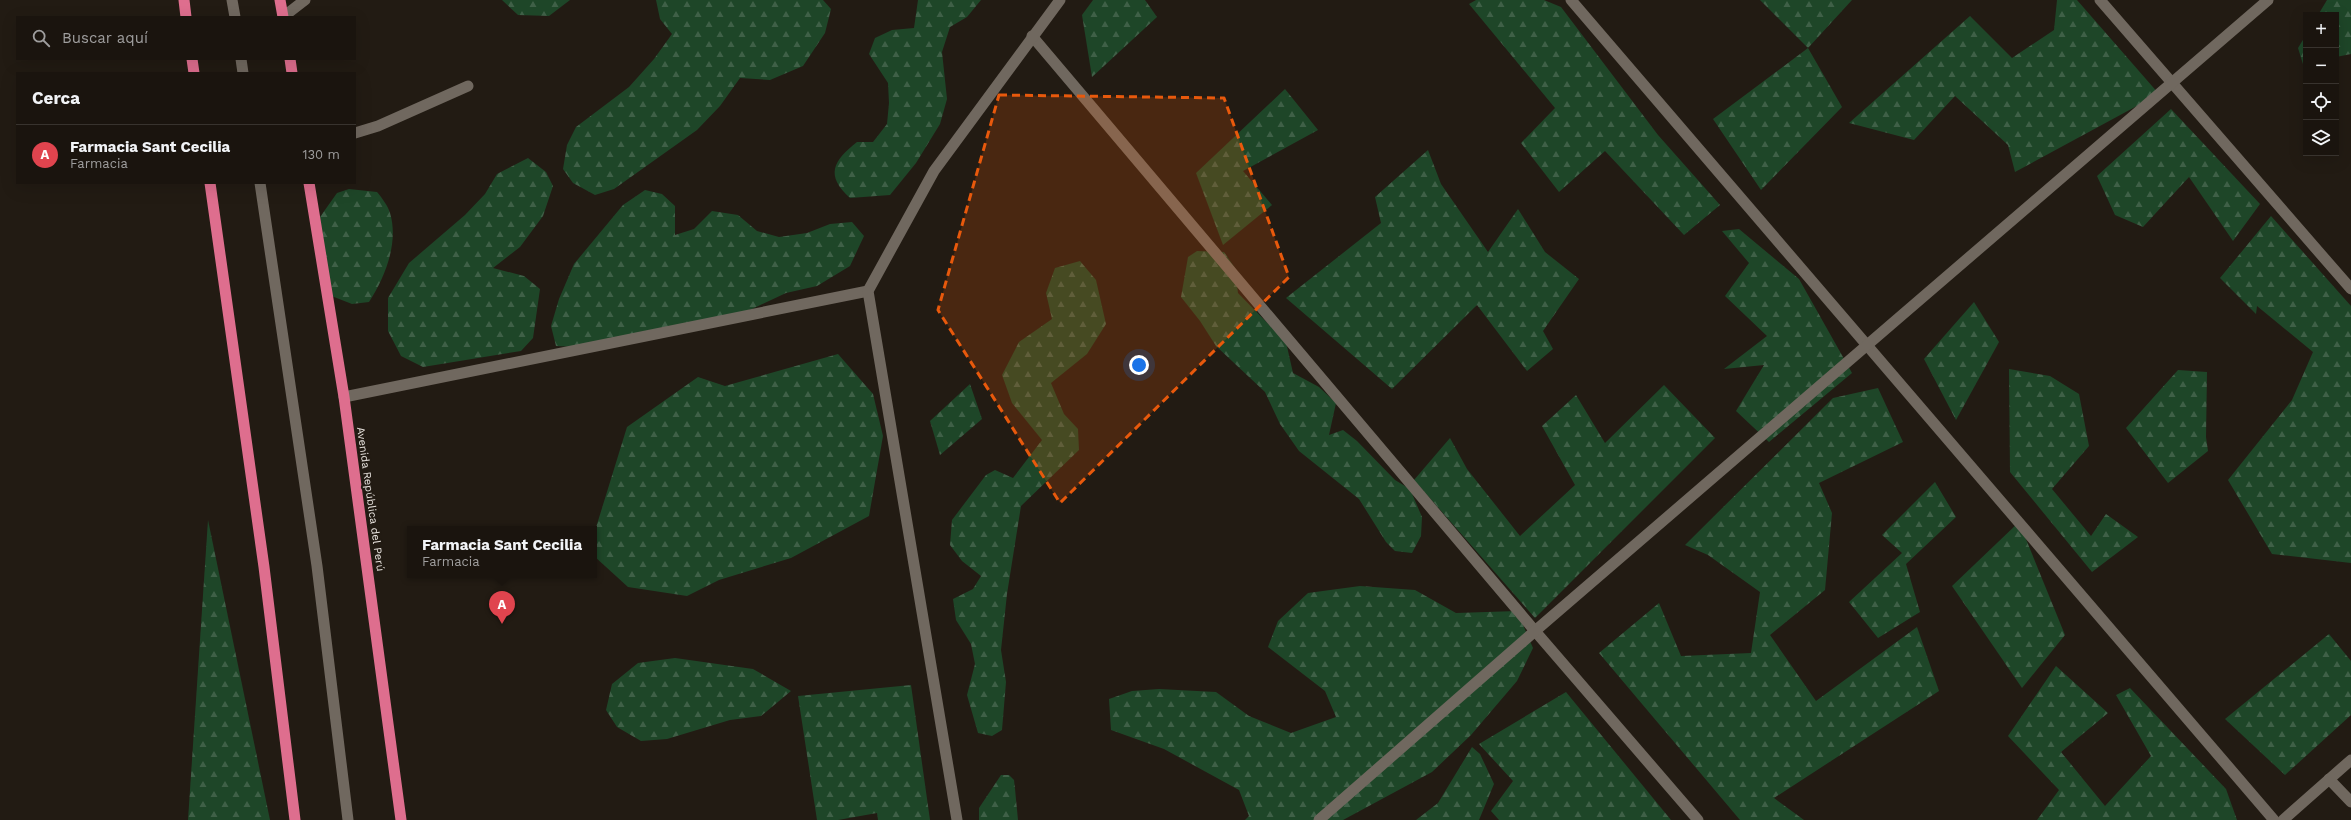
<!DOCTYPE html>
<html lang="es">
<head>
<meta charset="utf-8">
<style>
  body { margin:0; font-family:"Work Sans",sans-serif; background:#27211c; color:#f1f3f6 }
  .controls { position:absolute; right:12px; top:12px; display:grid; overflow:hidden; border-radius:0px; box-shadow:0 4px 16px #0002 }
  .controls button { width:36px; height:36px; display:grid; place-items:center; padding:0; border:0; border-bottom:1px solid #38332e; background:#1a140e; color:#f1f3f6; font:20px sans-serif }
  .you { position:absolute; left:1139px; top:365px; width:14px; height:14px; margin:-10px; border:3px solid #fff; border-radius:50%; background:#1a73e8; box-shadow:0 0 0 6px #1a73e833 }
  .badge { display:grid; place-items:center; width:26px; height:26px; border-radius:50%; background:#ea580c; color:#fff; font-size:13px; font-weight:700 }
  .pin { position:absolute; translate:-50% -33px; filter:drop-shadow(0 1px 2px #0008) }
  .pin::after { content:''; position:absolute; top:21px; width:14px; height:12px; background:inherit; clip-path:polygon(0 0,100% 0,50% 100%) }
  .popup { position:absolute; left:407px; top:526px; width:190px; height:52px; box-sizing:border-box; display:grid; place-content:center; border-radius:0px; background:#1a140e; filter:drop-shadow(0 1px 3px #0005); font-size:13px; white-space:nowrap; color:#9f9e9e }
  .popup b { font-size:15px; color:#f1f3f6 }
  .popup::after { content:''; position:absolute; left:50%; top:100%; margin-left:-8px; border:8px solid transparent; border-top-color:#1a140e }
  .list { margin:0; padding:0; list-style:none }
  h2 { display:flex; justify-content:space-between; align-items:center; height:52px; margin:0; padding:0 16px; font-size:17px }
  h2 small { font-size:13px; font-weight:400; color:#9f9e9e }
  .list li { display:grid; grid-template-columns:26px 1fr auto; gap:12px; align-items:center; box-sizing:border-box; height:60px; padding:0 16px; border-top:1px solid #38332e }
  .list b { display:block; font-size:15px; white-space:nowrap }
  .list p { margin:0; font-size:13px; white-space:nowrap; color:#9f9e9e }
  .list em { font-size:13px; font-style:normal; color:#9f9e9e }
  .icon { flex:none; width:22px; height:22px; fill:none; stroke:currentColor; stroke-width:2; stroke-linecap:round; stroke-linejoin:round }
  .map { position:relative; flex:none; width:2351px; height:820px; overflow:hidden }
  .search { position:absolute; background:#1a140e; box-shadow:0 4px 16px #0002; left:16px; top:16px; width:340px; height:44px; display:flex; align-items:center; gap:10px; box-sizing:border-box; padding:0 14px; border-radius:0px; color:#9f9e9e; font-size:15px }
  .panel { position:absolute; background:#1a140e; box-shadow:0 4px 16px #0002; left:16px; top:72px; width:340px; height:112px; border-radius:0px }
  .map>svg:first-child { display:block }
</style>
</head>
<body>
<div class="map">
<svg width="2351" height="820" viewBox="0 0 2351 820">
  <defs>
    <pattern id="forest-firs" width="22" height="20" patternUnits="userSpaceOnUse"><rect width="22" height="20" fill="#1e4628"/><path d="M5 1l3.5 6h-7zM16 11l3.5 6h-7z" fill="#3f6047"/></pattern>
  </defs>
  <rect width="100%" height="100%" fill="#221b13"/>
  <g fill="url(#forest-firs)">
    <polygon points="502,0 570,0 549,16 518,15"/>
    <polygon points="656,0 823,0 831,9 825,33 803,66 770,80 740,78 720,106 697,130 614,189 595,195 573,183 563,169 567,145 576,127 629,87 654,59 672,34 660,19"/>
    <path d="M 918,0 L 981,0 L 967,17 L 950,27 L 942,52 L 947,99 L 940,124 L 916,163 L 890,195 L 850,198 C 825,175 833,161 857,142 L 873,142 L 887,124 L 889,103 L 888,83 L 869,54 L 875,38 L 892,30 L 914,28 Z"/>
    <polygon points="1093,0 1145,0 1157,17 1092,77 1082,15"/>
    <polygon points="1476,0 1544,0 1561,7 1658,135 1720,205 1684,235 1605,151 1559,192 1521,143 1555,108 1469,4"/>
    <polygon points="1760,0 1852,0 1808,48 1842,107 1761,190 1713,119 1808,48"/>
    <polygon points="2057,0 2077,0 2159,94 2015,172 2008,145 1955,96 1914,140 1849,123 1970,16 2012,58 2054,30"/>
    <polygon points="2327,0 2351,0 2351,54 2336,57 2336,15 2318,15"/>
    <polygon points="2306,35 2306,74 2298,48"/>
    <polygon points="1285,89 1318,130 1243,171 1272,205 1223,245 1196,173"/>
    <polygon points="2171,109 2260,204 2233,241 2189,177 2143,227 2115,215 2097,176"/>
    <polygon points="1428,150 1441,184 1488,252 1518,209 1545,252 1579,279 1543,331 1553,349 1527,371 1477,305 1392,389 1286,298 1381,223 1375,197"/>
    <polygon points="528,158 546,172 553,186 543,216 520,247 493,268 524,276 540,289 533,338 521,351 423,367 401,356 388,331 388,298 409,263 465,215 485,194 497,174"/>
    <path d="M 349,189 L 377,192 C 382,198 388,206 390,213 C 399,242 385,278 369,302 L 352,304 L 329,295 L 320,217 L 337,193 Z"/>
    <polygon points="645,190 662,194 675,206 675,235 694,229 712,211 738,215 757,231 779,237 807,233 830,224 852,222 864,236 850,266 817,286 786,293 752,309 724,318 578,347 556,346 551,326 559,299 574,264 623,205"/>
    <polygon points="2271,216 2351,306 2351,563 2272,554 2228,480 2292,400 2313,352 2257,306 2256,314 2220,278"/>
    <polygon points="1739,229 1799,279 1852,373 1769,442 1736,411 1764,365 1724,369 1767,336 1725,296 1749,263 1722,231"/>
    <polygon points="1197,251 1224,252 1235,268 1238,293 1286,342 1293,373 1319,387 1336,403 1329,435 1343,430 1357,441 1395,480 1410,489 1422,517 1421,536 1412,553 1395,551 1386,542 1359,499 1299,451 1280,424 1265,392 1216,346 1200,321 1181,297 1188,257"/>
    <polygon points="1080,261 1096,280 1106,324 1087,354 1051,383 1064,414 1078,429 1079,450 1021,506 1007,594 1001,650 1006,682 1002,730 992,736 978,733 967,695 975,664 971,644 956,620 953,599 973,589 981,576 962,561 950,545 952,520 986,475 995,470 1013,478 1042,440 1012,403 1002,375 1019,342 1052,319 1046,293 1055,268"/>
    <polygon points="1974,302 1999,342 1956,420 1924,359"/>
    <polygon points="838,354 873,394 883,436 869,516 791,558 719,580 687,596 628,587 594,556 594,534 627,427 698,377 725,386"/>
    <polygon points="2009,369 2050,376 2079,394 2089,446 2052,489 2091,536 2106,514 2138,537 2092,572 2010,472"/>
    <polygon points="2178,370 2207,372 2206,437 2208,451 2168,483 2126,428"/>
    <polygon points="970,384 982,419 940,455 930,421"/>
    <polygon points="1664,385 1715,438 1535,618 1414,480 1450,438 1467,469 1520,536 1575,485 1542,426 1576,395 1605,443"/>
    <polygon points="1878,388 1903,442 1819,483 1832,513 1825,590 1770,635 1816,701 1917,627 1939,691 1774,798 1804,820 1740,820 1599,653 1659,603 1681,656 1751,653 1760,592 1708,555 1685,545 1833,398"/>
    <polygon points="1935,482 1956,517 1906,564 1920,612 1878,638 1849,602 1902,553 1882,535"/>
    <polygon points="208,520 270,820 188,820"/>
    <polygon points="2019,522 2065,635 2022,688 1952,586"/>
    <polygon points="1360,586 1415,590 1456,613 1517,611 1533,648 1517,681 1471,735 1432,772 1343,820 1245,820 1249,816 1239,790 1164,749 1111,730 1109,699 1132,691 1159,689 1216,692 1249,716 1291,733 1336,717 1325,691 1268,647 1278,621 1308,593"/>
    <polygon points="2329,634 2351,661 2351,715 2285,775 2225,719"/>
    <polygon points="675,658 753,669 791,691 761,716 730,720 667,739 641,741 617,727 606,710 612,684 638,663"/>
    <polygon points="2056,666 2108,713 2061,752 2105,806 2151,756 2116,695 2130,688 2226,789 2237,820 2037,820 2059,790 2008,736"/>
    <polygon points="911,685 930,820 878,820 877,813 838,820 817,820 798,696"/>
    <polygon points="1566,692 1671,820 1499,820 1491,811 1513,781 1479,744"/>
    <polygon points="1472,747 1480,754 1494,784 1479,820 1416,820 1438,803"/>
    <polygon points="1001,775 1009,775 1014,780 1015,789 1018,820 979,820 979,808"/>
  </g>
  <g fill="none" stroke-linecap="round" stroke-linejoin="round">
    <polyline stroke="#70685f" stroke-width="11" points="355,133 378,126 468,86"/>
    <g stroke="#70685f" stroke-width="11">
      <polyline points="1571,0 2274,820"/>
      <polyline points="2100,0 2351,289"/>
      <polyline points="283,17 305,0"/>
      <polyline points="1032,36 1535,631 1698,820"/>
      <polyline points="344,397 868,291"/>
      <polyline points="2329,779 2351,802"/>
      <polyline points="957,820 868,291 934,171 1060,0"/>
      <polyline points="1319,820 1535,631 2268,0"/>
      <polyline points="2283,820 2351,760"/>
    </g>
    <g stroke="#70685f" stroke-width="11">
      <polyline points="232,0 235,17"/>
      <polyline points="241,59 243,73"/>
      <polyline points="260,183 317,566 348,820"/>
    </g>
    <g stroke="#de6e8e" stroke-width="11">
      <polyline points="184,0 186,17"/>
      <polyline points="280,0 283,17"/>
      <polyline points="192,59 194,73"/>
      <polyline points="290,59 292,73"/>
      <polyline points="210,183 264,567 295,820"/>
      <polyline points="309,183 344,397 401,820"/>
    </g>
  </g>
  <path fill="#e8590c" fill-opacity="0.2" stroke="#e8590c" stroke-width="3" stroke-dasharray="8 5" stroke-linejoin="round" d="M 999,95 L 1224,98 L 1289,277 L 1060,503 L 938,310 Z"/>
  <g text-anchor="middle" stroke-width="4" stroke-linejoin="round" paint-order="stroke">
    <g font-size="11" fill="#e5e0db" stroke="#221b13">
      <text transform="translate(371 499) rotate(82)" y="4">Avenida República del Perú</text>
    </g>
  </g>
</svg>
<div class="controls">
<button>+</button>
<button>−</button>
<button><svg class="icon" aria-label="locate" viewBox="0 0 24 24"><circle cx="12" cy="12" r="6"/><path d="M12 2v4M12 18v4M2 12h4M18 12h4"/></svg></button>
<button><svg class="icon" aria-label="layers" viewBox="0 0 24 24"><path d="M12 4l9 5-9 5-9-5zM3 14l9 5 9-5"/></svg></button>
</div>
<div class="you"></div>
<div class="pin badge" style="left:502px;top:624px;background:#e0444e">A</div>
<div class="popup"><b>Farmacia Sant Cecilia</b>Farmacia</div>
<div class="search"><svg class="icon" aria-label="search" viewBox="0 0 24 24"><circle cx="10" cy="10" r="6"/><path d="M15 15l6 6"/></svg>Buscar aquí</div>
<section class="panel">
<h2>Cerca<small></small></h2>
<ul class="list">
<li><span class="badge" style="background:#e0444e">A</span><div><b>Farmacia Sant Cecilia</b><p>Farmacia</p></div><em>130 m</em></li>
</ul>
</section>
</div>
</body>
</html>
